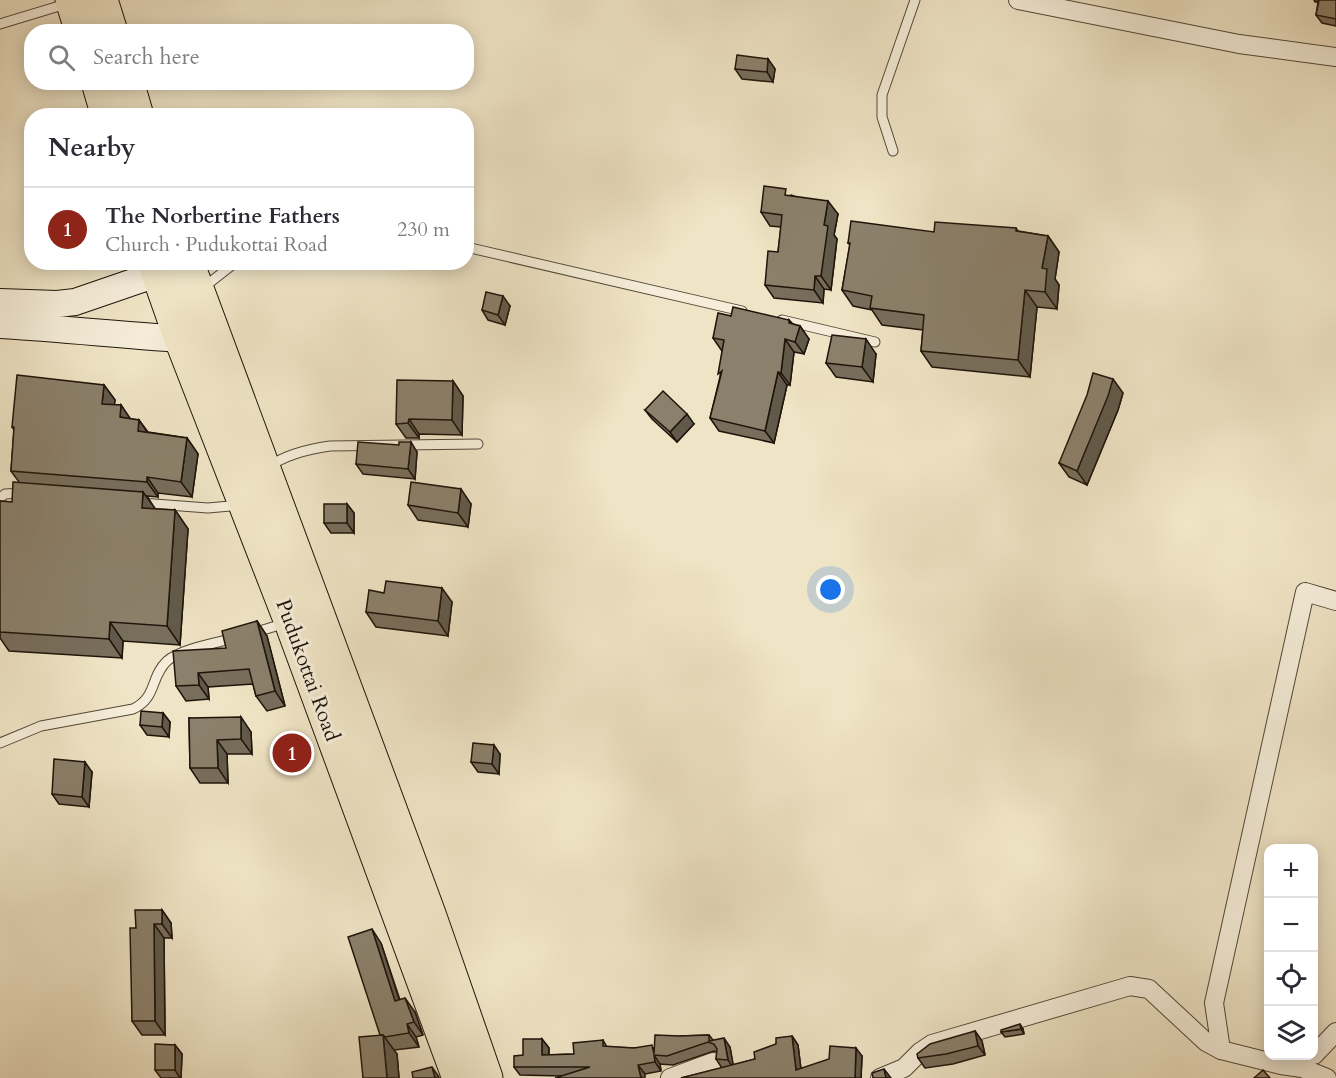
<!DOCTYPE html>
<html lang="en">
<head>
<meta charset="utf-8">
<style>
  body { margin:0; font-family:Cardo,serif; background:#f2f2f3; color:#2b2b33 }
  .controls { position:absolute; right:18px; bottom:18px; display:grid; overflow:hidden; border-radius:12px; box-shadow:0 3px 15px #0003 }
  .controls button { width:54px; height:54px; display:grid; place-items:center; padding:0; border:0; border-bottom:2px solid #e1e1e2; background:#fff; color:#2b2b33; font:30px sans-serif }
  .you { position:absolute; left:831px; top:590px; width:21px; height:21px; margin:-15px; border:4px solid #fff; border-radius:50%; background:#1a73e8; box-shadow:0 0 0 9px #1a73e833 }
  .badge { display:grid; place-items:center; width:39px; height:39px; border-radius:50%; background:#8f2418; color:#fff; font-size:20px; font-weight:700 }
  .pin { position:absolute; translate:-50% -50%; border:3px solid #fff; box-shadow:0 2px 6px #0006 }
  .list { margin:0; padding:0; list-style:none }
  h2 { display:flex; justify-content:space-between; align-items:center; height:78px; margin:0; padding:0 24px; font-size:26px }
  h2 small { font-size:20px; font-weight:400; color:#7c7c81 }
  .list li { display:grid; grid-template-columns:39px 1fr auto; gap:18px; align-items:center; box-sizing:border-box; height:84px; padding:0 24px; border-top:2px solid #e1e1e2 }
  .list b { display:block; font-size:22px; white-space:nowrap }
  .list p { margin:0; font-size:20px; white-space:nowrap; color:#7c7c81 }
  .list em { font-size:20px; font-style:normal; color:#7c7c81 }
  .icon { flex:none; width:33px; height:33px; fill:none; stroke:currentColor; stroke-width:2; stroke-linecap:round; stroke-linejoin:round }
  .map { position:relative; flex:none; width:1336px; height:1078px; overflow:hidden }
  .search { position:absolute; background:#fff; box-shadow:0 3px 15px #0003; left:24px; top:24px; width:450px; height:66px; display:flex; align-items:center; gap:15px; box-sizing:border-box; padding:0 21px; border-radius:24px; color:#7c7c81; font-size:22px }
  .panel { position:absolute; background:#fff; box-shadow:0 3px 15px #0003; left:24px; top:108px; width:450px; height:162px; border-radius:24px }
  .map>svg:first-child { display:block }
</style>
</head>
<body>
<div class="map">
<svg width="1336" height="1078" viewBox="0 0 1336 1078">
  <rect width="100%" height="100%" fill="#efe4c5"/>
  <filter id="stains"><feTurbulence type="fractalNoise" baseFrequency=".00333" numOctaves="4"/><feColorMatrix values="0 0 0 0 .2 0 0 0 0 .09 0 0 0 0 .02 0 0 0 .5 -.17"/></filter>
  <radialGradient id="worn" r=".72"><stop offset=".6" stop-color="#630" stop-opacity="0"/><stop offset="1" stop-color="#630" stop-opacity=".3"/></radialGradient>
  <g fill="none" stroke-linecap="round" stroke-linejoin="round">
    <g stroke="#534839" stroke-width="11">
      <g id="lane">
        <polyline points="0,24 66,4"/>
        <polyline points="893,151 882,117 882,95 915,0"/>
        <polyline points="466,247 742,311"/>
        <polyline points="204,287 236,262"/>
        <polyline points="782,320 875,342"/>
        <path d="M 268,467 C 287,454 308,449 330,446 L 478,444"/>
        <polyline points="0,498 5,494 23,493"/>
        <polyline points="141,503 208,508 241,505"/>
        <polyline points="253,633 286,623"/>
        <path d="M 0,743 L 41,726 L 133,709 C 157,698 150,677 167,661 C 180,649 216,643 234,638"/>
      </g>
    </g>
    <g stroke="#534839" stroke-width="20">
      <g id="street">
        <polyline points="1018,0 1239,44 1336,57"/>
        <polyline points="1221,1050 1214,1003 1305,592 1336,601"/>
        <polyline points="1314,1055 1336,1032"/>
        <polyline points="670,1078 713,1062"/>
        <polyline points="880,1078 904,1068 920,1052 932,1044 1130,986 1149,989 1206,1042 1221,1050 1281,1065 1302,1068 1327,1078"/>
      </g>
    </g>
    <g stroke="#1f140a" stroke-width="28">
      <g id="secondary">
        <polyline points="0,302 57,304 75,302 174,268"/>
        <path d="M 0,325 C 66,329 131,336 197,340"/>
      </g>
    </g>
    <g stroke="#1f140a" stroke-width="35">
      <g id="highway">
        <polyline points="72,0 82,32"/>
        <polyline points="101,0 111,32"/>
        <polyline points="98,82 108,116"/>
        <polyline points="127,82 137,116"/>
        <polyline points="154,262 181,339 291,622 459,1078"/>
        <polyline points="187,262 429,914 486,1078"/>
      </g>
    </g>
    <use href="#lane" stroke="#f5edd9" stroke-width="9"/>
    <use href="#street" stroke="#f5edd9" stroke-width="18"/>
    <use href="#secondary" stroke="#f5edd9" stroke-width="26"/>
    <use href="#highway" stroke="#efe4c5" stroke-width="33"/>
  </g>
  <g fill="#786e5c" stroke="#1f140a" stroke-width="1.5">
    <polygon points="1314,0 1336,0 1336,26 1322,23 1316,15 1318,2 1315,2"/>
    <polygon points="768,59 775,69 773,82 742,79 735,69"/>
    <polygon points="791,195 838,214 834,235 837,239 831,290 824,289 823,303 774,298 765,285 778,252 781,227 770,226 761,212"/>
    <polygon points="1016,228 1018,231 1048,236 1059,252 1055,279 1059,285 1057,309 1037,307 1030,377 932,367 921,351 923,330 882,325 872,310 853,306 842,290 850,245 848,243 934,232"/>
    <polygon points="510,306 505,325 488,320 482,310"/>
    <polygon points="731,316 789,320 793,324 800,326 809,339 804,354 794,352 790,385 787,385 774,443 719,431 710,418 720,377 722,351 713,338"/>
    <polygon points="876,354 873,382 836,377 826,363"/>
    <polygon points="453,381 463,396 462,435 419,434 419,438 406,438 396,424"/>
    <polygon points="104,385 115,400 114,405 121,405 130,419 139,420 148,432 187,438 198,454 192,497 158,493 158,497 147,496 155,509 175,510 188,529 180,645 123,641 122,658 9,651 0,638 0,501 12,502 19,482 11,471 14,430 12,427"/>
    <polygon points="1123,393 1118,410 1087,485 1069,477 1059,463"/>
    <polygon points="645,410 694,424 677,442 652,419"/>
    <polygon points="417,452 415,479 363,474 356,464"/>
    <polygon points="347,504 354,513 354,533 331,533 324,523"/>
    <polygon points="471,504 468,527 418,520 408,505"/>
    <polygon points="384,593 452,602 448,636 376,627 366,612"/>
    <polygon points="257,621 267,636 285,706 267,711 256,696 253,684 208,687 209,699 186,701 176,686 226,648"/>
    <polygon points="163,713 170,722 169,737 147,735 140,725"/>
    <polygon points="189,718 251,732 252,754 227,754 228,783 200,783 190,768"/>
    <polygon points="500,754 499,774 478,772 471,762"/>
    <polygon points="92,772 89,807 59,804 52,794"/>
    <polygon points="162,910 171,923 172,938 164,938 165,1035 142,1035 132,1021 136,928"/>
    <polygon points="381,943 400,1000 415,1012 423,1035 416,1037 419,1047 394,1050 397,1054 399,1078 363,1078 380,1035"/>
    <polygon points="1023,1029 1024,1034 1005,1037 1001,1032"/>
    <polygon points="975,1031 982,1041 985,1055 953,1064 925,1068 918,1058"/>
    <polygon points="709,1035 713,1040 730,1047 733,1065 755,1059 776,1044 792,1036 798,1045 801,1069 862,1056 861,1078 681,1078 722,1068 716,1059 717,1052 714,1051 673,1065 660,1064 661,1071 645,1074 562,1076 520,1075 514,1067 523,1055 542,1039 549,1048 549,1055 574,1054 603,1040 607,1047 634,1048 654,1048 680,1036"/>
    <polygon points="175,1045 182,1054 181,1078 161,1078 155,1070"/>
  </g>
  <g fill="#615a4b" stroke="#1f140a" stroke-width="1.5">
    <polygon points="768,59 775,69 773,82 767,72"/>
    <polygon points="828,201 838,214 834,235 837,239 831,290 821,276 824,225"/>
    <polygon points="1048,236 1059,252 1055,279 1059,285 1057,309 1045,292 1042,268"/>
    <polygon points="815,276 824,289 823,303 814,290"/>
    <polygon points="1025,290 1037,307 1030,377 1018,360"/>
    <polygon points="503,296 510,306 505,325 498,315"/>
    <polygon points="789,320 798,332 800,326 809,339 804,354 795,342 789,323"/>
    <polygon points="785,339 794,352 790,385 781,373"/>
    <polygon points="866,339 876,354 873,382 862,367"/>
    <polygon points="778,372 787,385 774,443 765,431"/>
    <polygon points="1113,379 1123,393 1118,410 1087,485 1077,471"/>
    <polygon points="453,381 463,396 462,435 452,420"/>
    <polygon points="104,385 115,400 113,420 102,404"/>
    <polygon points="121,405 132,421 120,417"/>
    <polygon points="687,414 694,424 677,442 670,432"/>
    <polygon points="409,419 419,434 419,438 408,423"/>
    <polygon points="139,420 150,436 138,431"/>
    <polygon points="187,438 198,454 192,497 181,482"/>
    <polygon points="411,442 417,452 415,479 408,469"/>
    <polygon points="147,477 158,493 158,497 147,482"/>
    <polygon points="461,489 471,504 468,527 458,513"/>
    <polygon points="143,492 157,511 142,508"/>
    <polygon points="347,504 354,513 354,533 347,523"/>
    <polygon points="175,510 188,529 180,645 167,626"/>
    <polygon points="442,588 452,602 448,636 438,621"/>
    <polygon points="257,621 267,636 285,706 275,691"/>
    <polygon points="110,622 123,641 122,658 109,639"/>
    <polygon points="198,673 208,687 209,699 199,685"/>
    <polygon points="163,713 170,722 169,737 162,727"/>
    <polygon points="241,717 251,732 252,754 241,739"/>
    <polygon points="217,740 227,754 228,783 218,768"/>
    <polygon points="494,745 500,754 499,774 492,764"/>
    <polygon points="85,762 92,772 89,807 82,797"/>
    <polygon points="162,910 171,923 172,938 162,924"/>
    <polygon points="154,924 164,938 165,1035 155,1021"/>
    <polygon points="372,929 381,943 404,1015 395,1001"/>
    <polygon points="405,998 415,1012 423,1035 414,1022"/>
    <polygon points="407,1024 416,1037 419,1047 409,1033"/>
    <polygon points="1020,1024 1023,1029 1024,1034 1021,1029"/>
    <polygon points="975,1031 982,1041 985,1055 978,1046"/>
    <polygon points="383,1035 397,1054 399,1078 387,1078"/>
    <polygon points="792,1036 798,1045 802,1078 796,1070"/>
    <polygon points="724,1038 730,1047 734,1069 728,1060"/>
    <polygon points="542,1039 549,1048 548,1064 542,1055"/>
    <polygon points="175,1045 182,1054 181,1078 180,1078 175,1070"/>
    <polygon points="856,1048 862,1056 861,1078 855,1078"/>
    <polygon points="654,1055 660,1064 661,1071 655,1062"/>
    <polygon points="638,1065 645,1074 645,1078 641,1078"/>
    <polygon points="432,1067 439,1077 439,1078 435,1078"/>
    <polygon points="884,1069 891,1078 886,1078"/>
  </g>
  <g fill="#8b806b" stroke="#1f140a" stroke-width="1.5">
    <polygon points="1319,0 1336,0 1336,19 1316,15"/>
    <polygon points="737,55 768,59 767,72 735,69"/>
    <polygon points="64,114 64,116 50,116 50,115"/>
    <polygon points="30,124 32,124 32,138 31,138"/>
    <polygon points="764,186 786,189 785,195 828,201 824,225 828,226 821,276 815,276 814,290 765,285 768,251 778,252 782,215 761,212"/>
    <polygon points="851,221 934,232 935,222 1016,228 1016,231 1048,236 1042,268 1047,269 1045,292 1025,290 1018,360 921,351 924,315 870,308 872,296 842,290 850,243 848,243"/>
    <polygon points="486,292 503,296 498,315 482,310"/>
    <polygon points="733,307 789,320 789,323 800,326 795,342 785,339 781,373 778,372 765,431 710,418 722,371 718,374 724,340 713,338 718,313 731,316"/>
    <polygon points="832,335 866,339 862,367 826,363"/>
    <polygon points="1093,373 1113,379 1108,396 1077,471 1059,463 1087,395"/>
    <polygon points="17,375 104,385 102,404 121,405 120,417 139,420 138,431 187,438 181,482 147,477 147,482 11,471 14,427 12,427"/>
    <polygon points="397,380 453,381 452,420 409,419 408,423 396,424"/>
    <polygon points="663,391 687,414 670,432 645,410"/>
    <polygon points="358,442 399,445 399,442 411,442 408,469 356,464"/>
    <polygon points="13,482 143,492 142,508 175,510 167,626 110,622 109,639 0,632 0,501 12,502"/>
    <polygon points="411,482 461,489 458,513 408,505"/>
    <rect x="324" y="504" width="23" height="19"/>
    <polygon points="386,581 442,588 438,621 366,612 369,590 384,593"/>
    <polygon points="257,621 275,691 256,696 249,669 198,673 199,685 176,686 173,651 226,648 222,631"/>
    <polygon points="141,711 163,713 162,727 140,725"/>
    <polygon points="241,717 241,739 217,740 218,768 190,768 189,718"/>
    <polygon points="473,743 494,745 492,764 471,762"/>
    <polygon points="54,759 85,762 82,797 52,794"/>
    <polygon points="135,910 162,910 162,924 154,924 155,1021 132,1021 130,928 136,928"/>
    <polygon points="372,929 395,1001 405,998 414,1022 407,1024 409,1033 385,1037 383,1035 380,1035 348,937"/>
    <polygon points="1020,1024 1021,1029 1001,1032 1001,1030"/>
    <polygon points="975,1031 978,1046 946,1054 918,1058 917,1054 930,1044"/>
    <polygon points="383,1035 387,1078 363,1078 359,1037"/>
    <polygon points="655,1035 680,1036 709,1035 709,1041 724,1038 728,1060 716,1059 717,1049 714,1044 708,1042 667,1056 654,1055 655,1062 638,1065 641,1078 555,1078 590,1067 514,1067 514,1056 523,1055 523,1039 542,1039 542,1055 574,1054 573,1043 603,1040 603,1046 634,1048 652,1045 654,1054"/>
    <polygon points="792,1036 796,1070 829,1059 830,1046 856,1048 855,1078 681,1078 755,1059 754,1052 776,1044 776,1038"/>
    <polygon points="155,1044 175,1045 175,1070 155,1070"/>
    <polygon points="432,1067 435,1078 413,1078 412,1072"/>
    <polygon points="884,1069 886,1078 873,1078 872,1073"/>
    <polygon points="1263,1070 1270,1078 1254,1078"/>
  </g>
  <g text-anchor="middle" stroke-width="6" stroke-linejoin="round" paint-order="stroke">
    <g font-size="21" fill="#1f140a" stroke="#f5edd9">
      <text transform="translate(308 670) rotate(70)" y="7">Pudukottai Road</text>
    </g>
  </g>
  <rect width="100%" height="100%" filter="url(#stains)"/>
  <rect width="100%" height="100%" fill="url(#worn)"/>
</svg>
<div class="controls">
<button>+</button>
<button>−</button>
<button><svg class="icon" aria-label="locate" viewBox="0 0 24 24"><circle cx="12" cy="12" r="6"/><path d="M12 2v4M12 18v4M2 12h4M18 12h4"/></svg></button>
<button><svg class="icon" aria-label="layers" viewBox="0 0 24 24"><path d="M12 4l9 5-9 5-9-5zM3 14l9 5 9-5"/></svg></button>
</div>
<div class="you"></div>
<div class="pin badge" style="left:292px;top:753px">1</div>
<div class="search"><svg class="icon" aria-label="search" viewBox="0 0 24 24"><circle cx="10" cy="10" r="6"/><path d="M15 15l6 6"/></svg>Search here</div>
<section class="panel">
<h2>Nearby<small></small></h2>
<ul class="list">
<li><span class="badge">1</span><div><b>The Norbertine Fathers</b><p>Church · Pudukottai Road</p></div><em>230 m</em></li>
</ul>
</section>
</div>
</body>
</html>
